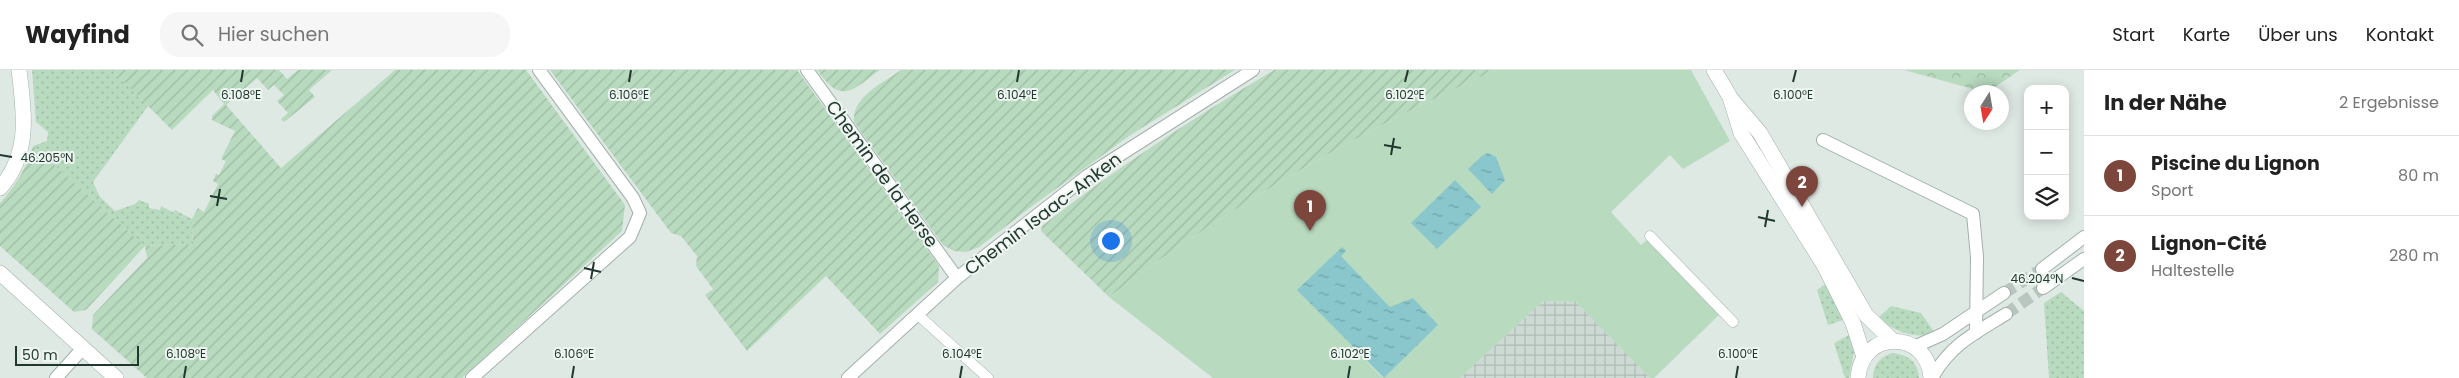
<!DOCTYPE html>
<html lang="de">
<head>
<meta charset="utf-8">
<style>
  body { margin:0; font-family:Poppins,sans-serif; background:#f6f6f6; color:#222 }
  .controls { position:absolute; right:15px; top:15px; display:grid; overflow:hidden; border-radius:10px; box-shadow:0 2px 12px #0003 }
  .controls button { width:45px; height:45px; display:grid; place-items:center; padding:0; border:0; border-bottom:1px solid #e0e0e0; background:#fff; color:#222; font:25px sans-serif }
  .compass { position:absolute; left:1964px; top:15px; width:45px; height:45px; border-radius:50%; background:#fff; box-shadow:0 2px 12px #0003; rotate:191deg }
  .scale { position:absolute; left:15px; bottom:12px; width:124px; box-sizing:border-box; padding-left:5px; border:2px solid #213830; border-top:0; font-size:14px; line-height:18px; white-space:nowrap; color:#213830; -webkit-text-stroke:4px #eff6f2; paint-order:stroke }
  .you { position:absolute; left:1110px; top:170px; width:18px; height:18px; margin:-12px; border:4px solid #fff; border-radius:50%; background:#1a73e8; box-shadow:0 0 0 8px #1a73e833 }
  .badge { display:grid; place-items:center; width:32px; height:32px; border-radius:50%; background:#7c463c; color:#fff; font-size:16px; font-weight:700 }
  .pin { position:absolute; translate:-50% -41px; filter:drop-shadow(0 1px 2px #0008) }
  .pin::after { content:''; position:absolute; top:26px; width:18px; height:15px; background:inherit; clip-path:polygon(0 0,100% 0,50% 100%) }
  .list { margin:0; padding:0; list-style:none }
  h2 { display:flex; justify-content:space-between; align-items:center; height:65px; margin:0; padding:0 20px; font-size:21px }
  h2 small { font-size:16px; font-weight:400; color:#767676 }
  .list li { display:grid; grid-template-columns:32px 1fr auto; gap:15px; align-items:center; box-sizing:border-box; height:80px; padding:0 20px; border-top:1px solid #e0e0e0 }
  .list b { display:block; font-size:19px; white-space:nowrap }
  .list p { margin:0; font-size:16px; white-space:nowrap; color:#767676 }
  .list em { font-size:16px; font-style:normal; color:#767676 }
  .icon { flex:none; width:28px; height:28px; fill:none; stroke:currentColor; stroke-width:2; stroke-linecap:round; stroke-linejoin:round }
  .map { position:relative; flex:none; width:2084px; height:308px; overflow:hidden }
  header { display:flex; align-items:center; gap:30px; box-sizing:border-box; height:70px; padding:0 25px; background:#fff; border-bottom:1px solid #e0e0e0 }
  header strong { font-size:24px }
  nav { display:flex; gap:28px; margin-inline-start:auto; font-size:18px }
  .search { width:350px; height:45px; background:#f6f6f6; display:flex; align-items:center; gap:12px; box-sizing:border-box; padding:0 18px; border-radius:20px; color:#767676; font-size:19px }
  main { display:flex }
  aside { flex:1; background:#fff }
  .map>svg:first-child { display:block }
</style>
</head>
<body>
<header>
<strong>Wayfind</strong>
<div class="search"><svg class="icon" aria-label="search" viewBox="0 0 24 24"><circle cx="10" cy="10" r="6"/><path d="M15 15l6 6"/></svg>Hier suchen</div>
<nav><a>Start</a><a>Karte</a><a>Über uns</a><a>Kontakt</a></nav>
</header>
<main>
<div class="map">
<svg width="2084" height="308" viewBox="0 0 2084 308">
  <defs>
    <pattern id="industrial-grid" width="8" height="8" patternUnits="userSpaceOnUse" patternTransform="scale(1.25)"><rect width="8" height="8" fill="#cdd9d3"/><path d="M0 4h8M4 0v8" fill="none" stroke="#b0bbb5"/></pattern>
    <pattern id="grass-dots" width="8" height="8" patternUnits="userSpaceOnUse" patternTransform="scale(1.25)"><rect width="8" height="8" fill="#b8dabf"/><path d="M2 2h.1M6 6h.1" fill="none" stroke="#9ebca4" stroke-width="1.8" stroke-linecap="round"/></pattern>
    <pattern id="forest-crowns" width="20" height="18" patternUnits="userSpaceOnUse" patternTransform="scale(1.25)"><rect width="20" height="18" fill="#b8dabf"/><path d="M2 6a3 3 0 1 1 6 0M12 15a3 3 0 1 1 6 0" fill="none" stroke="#9ebca4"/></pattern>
    <pattern id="garden-furrows" width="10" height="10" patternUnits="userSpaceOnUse" patternTransform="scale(1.25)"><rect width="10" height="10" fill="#b8dabf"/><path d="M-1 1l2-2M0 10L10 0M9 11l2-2" fill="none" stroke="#9ebca4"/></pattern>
    <pattern id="water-ripples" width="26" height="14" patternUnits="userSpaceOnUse" patternTransform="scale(1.25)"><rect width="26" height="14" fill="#89c7cc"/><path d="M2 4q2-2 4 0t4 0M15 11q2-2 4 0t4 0" fill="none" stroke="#70a3a6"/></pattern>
  </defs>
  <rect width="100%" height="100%" fill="#dfe9e4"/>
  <polygon fill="url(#industrial-grid)" points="1543,231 1576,232 1650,308 1460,308"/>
  <g fill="url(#grass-dots)">
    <polygon points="32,0 112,0 148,36 93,112 100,127 115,141 135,134 139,130 149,134 149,138 160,140 161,136 192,152 193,174 145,176 33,76 47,71 48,62 36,52"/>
    <polygon points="1828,212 1843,250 1828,255 1817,220"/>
    <polygon points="2061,222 2084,241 2084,308 2049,308 2044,233"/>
    <path d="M 1891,236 L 1921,243 L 1935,263 C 1915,270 1894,261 1878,248 Z"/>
    <polygon points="1849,265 1854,282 1849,308 1845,308 1834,273"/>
    <path d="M 1893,283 C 1908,285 1918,292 1919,308 L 1873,308 C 1873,294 1881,286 1893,283 Z"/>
  </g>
  <polygon fill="url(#forest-crowns)" points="1904,0 2020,0 1992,19 1973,19"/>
  <g fill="url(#garden-furrows)">
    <path d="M 112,0 L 279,0 L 287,9 L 298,0 L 332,0 L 309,20 L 315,27 L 284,52 L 281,49 L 288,43 L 277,31 L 284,25 L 274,15 L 268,20 L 257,8 L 226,35 L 281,98 L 395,0 L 526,0 L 625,135 L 622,161 L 462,308 L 147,308 L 92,259 L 93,245 L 147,188 L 145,176 L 86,240 L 74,242 L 0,176 L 0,133 C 16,115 26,99 33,76 L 145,176 L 193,174 L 192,152 L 173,142 L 175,140 L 192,149 L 198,138 L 204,142 L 218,114 L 213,111 L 216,104 L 219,105 L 226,91 L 221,89 L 235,61 L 212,50 L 212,46 L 224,34 L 213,20 L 172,60 Z"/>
    <polygon points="550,0 797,0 939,196 938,212 880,264 826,206 747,281 705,225 713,219 696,196 697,186 681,166 671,163"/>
    <path d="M 817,0 L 880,0 C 851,21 842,35 817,0 Z"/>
    <path d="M 901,0 L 1235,0 L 1132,64 L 1035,134 L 979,177 L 966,182 L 954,181 L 943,175 L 854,52 C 852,26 882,14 901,0 Z"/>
    <path d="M 1274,0 L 1496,0 C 1358,62 1229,136 1109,227 L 1041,161 L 1042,156 C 1116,98 1193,48 1274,0 Z"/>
  </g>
  <path fill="#b8dabf" d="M 1496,0 L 1691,0 L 1730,71 L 1683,99 L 1670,85 L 1611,142 L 1641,175 L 1647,170 L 1719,245 L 1654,308 L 1650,308 L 1576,232 L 1543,231 L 1460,308 L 1384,308 L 1438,255 L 1390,237 L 1341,186 L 1298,220 L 1383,308 L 1213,308 L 1109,227 C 1229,136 1358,62 1496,0 Z"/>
  <g fill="url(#water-ripples)">
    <polygon points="1488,83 1496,87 1505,110 1492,124 1468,99 1483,85"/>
    <polygon points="1455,110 1481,137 1437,179 1411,153"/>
    <polygon points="1342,177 1346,181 1341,186 1390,237 1413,228 1438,255 1384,308 1297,220"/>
  </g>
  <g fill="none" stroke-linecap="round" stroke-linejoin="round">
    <g stroke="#b9c6c0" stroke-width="12" stroke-dasharray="12 6" stroke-linecap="butt">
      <polyline points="2004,223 2042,199"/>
      <polyline points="2006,244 2043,218"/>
    </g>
    <g stroke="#a2b0aa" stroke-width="11">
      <g id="pedestrian">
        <polyline points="1650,166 1733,252"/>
        <polyline points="917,244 988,308"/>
      </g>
    </g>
    <g stroke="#a2b0aa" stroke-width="14">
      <g id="minor">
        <polyline points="807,0 957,208"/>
        <polyline points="1823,70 1973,144 1977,187 1976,263"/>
        <polyline points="2042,199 2084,167"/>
        <polyline points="2043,218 2084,189"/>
        <polyline points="1914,277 1943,264 2004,223"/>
        <polyline points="56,308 83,278"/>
        <polyline points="472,308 630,167 640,143 633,128 539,0"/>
        <polyline points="848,308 957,208 1087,106 1253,0"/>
        <path d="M 1932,308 C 1950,275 1975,263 2006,244"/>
      </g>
    </g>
    <g stroke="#a2b0aa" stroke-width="16">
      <g id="tertiary">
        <polyline points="1714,0 1730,27 1741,63 1824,195 1853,253 1864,287"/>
        <polyline points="1732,30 1760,63 1866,245 1893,271"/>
        <polyline points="0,203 116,308"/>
        <path d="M 1858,308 C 1861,259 1928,259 1931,308"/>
      </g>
    </g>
    <g stroke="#9fb4ab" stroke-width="16">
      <path id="secondary" d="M 0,118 C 31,84 24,42 19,0"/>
    </g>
    <use href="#pedestrian" stroke="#fff" stroke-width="10"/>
    <use href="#minor" stroke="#fff" stroke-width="12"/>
    <use href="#tertiary" stroke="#fff" stroke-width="15"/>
    <use href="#secondary" stroke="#fff" stroke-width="15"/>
  </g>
  <path fill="none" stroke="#213830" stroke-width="2" d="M 241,12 L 243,0M 629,12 L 631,0M 1017,12 L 1019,0M 1405,12 L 1408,0M 1793,12 L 1796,0M 1384,75 L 1401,78M 0,85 L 12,87M 1391,85 L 1394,68M 210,126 L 227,129M 217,136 L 220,119M 1758,147 L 1775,151M 1765,157 L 1768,140M 584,198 L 601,202M 2072,208 L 2084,211M 591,209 L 594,192M 184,308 L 186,296M 572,308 L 574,296M 960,308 L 962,296M 1348,308 L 1350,296M 1736,308 L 1738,296"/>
  <g text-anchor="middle" stroke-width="4" stroke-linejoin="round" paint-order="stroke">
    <g font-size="18" fill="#213830" stroke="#eff6f2">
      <text transform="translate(882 104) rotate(54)" y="6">Chemin de la Herse</text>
      <text transform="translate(1043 144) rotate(-37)" y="6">Chemin Isaac-Anken</text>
    </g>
  </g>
  <g font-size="12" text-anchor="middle" fill="#213830" stroke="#eff6f2" stroke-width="4" stroke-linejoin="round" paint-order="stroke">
    <text x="241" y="29">6.108°E</text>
    <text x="629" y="29">6.106°E</text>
    <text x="1017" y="29">6.104°E</text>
    <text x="1405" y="29">6.102°E</text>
    <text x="1793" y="29">6.100°E</text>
    <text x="47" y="92">46.205°N</text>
    <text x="2037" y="213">46.204°N</text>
    <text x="186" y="288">6.108°E</text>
    <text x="574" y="288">6.106°E</text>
    <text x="962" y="288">6.104°E</text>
    <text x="1350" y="288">6.102°E</text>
    <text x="1738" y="288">6.100°E</text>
  </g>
</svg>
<div class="controls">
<button>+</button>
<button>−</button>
<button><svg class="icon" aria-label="layers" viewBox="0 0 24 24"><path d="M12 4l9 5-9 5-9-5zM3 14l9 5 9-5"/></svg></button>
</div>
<svg class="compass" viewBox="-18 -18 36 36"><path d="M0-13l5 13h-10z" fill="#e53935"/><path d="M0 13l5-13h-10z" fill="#767676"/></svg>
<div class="scale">50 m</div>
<div class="you"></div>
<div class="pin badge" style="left:1310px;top:161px">1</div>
<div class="pin badge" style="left:1802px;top:137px">2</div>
</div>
<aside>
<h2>In der Nähe<small>2 Ergebnisse</small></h2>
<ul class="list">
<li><span class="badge">1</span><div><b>Piscine du Lignon</b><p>Sport</p></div><em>80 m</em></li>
<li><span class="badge">2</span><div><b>Lignon-Cité</b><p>Haltestelle</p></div><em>280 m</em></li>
</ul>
</aside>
</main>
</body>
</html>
